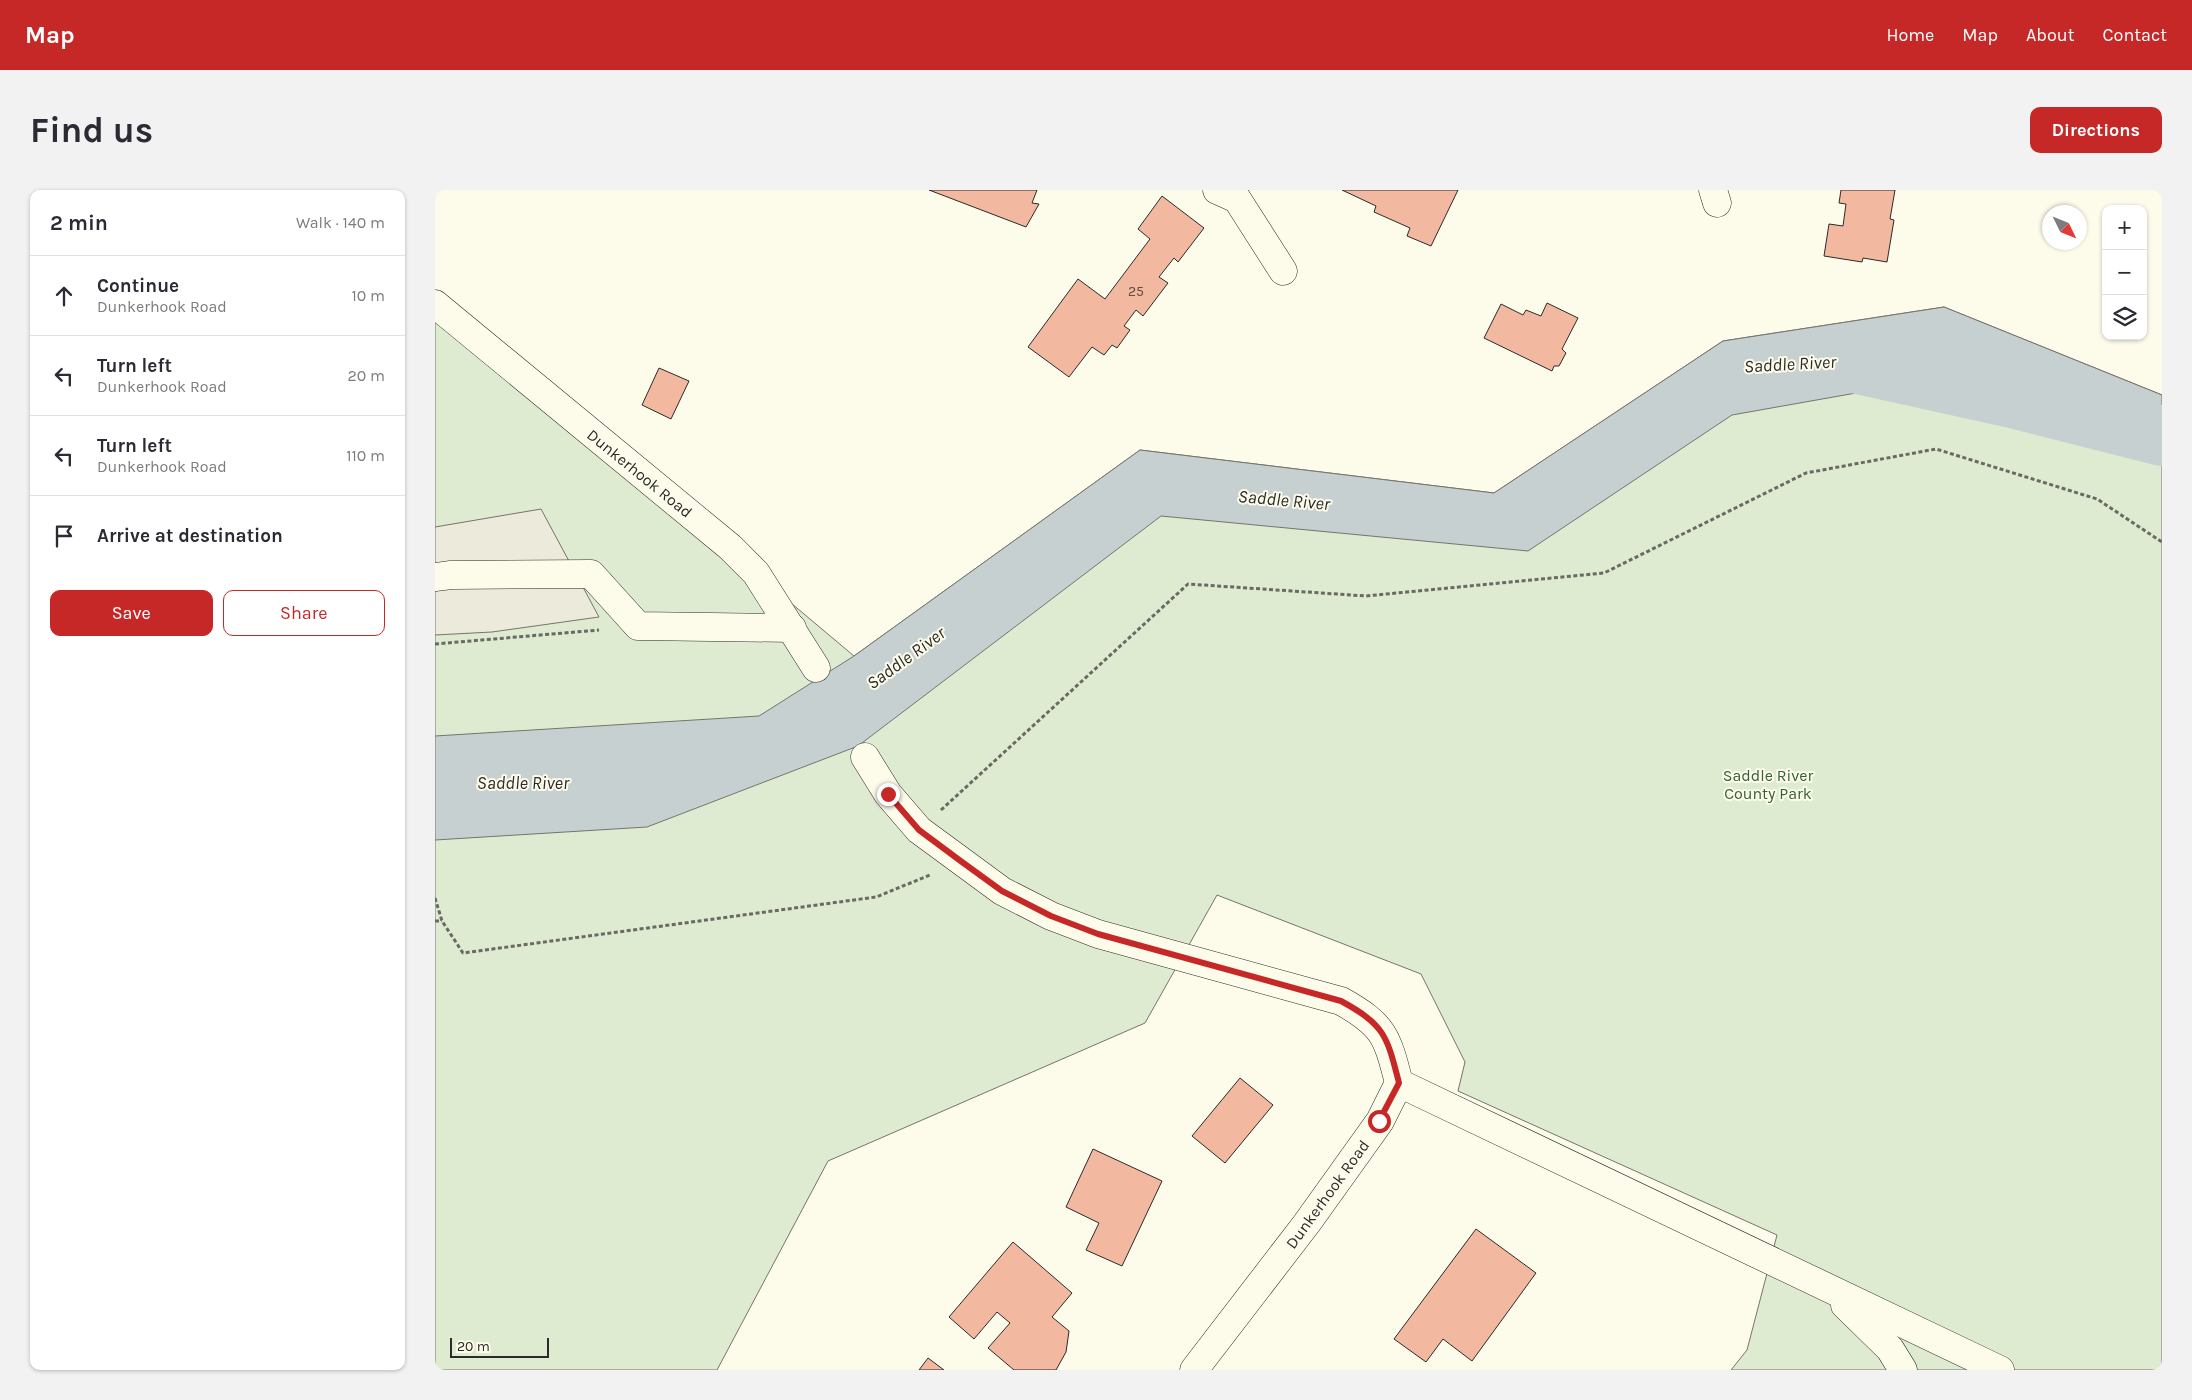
<!DOCTYPE html>
<html lang="en">
<head>
<meta charset="utf-8">
<style>
  body { margin:0; font-family:Karla,sans-serif; background:#f2f2f3; color:#2b2b33 }
  .controls { position:absolute; right:15px; top:15px; display:grid; overflow:hidden; border-radius:10px; box-shadow:0 1px 4px #0004 }
  .controls button { width:45px; height:45px; display:grid; place-items:center; padding:0; border:0; border-bottom:1px solid #e1e1e2; background:#fff; color:#2b2b33; font:25px sans-serif }
  .compass { position:absolute; left:1607px; top:15px; width:45px; height:45px; border-radius:50%; background:#fff; box-shadow:0 1px 4px #0004; rotate:133deg }
  .scale { position:absolute; left:15px; bottom:12px; width:99px; box-sizing:border-box; padding-left:5px; border:2px solid #2b2b2b; border-top:0; font-size:14px; line-height:18px; white-space:nowrap; color:#2b2b2b; -webkit-text-stroke:4px #fdfbea; paint-order:stroke }
  .stop { position:absolute; width:15px; height:15px; margin:-11px; border:4px solid #c62828; border-radius:50%; background:#fff }
  .stop.end { background:#c62828; border-color:#fff; box-shadow:0 1px 5px #0008 }
  .list { margin:0; padding:0; list-style:none }
  h2 { display:flex; justify-content:space-between; align-items:center; height:65px; margin:0; padding:0 20px; font-size:21px }
  h2 small { font-size:16px; font-weight:400; color:#7c7c81 }
  .list li { display:grid; grid-template-columns:32px 1fr auto; gap:15px; align-items:center; box-sizing:border-box; height:80px; padding:0 20px; border-top:1px solid #e1e1e2 }
  .list b { display:block; font-size:19px; white-space:nowrap }
  .list p { margin:0; font-size:16px; white-space:nowrap; color:#7c7c81 }
  .list em { font-size:16px; font-style:normal; color:#7c7c81 }
  .actions { display:flex; gap:10px; padding:15px 20px }
  .actions a { flex:1; padding:11px 0; border:1px solid #c62828; border-radius:10px; text-align:center; font-size:18px; color:#c62828 }
  .actions .main { background:#c62828; color:#fff }
  .icon { flex:none; width:28px; height:28px; fill:none; stroke:currentColor; stroke-width:2; stroke-linecap:round; stroke-linejoin:round }
  .map { position:relative; flex:none; width:1727px; height:1180px; overflow:hidden; border-radius:10px }
  header { display:flex; align-items:center; gap:30px; box-sizing:border-box; height:70px; padding:0 25px; background:#c62828; color:#fff }
  header strong { font-size:24px }
  nav { display:flex; gap:28px; margin-inline-start:auto; font-size:18px }
  .intro { display:flex; align-items:center; justify-content:space-between; box-sizing:border-box; height:120px; padding:0 30px }
  h1 { margin:0; font-size:35px }
  .button { padding:12px 22px; border-radius:10px; background:#c62828; color:#fff; font-size:18px; font-weight:700 }
  main { display:flex; gap:30px; padding:0 30px }
  aside { flex:1; background:#fff; border-radius:10px; box-shadow:0 1px 4px #0004 }
  .map>svg:first-child { display:block }
</style>
</head>
<body>
<header>
<strong>Map</strong>
<nav><a>Home</a><a>Map</a><a>About</a><a>Contact</a></nav>
</header>
<div class="intro"><h1>Find us</h1><a class="button">Directions</a></div>
<main>
<aside>
<h2>2 min<small>Walk · 140 m</small></h2>
<ul class="list">
<li><svg class="icon" aria-label="ahead" viewBox="0 0 24 24"><path d="M12 20V5M6 11l6-6 6 6"/></svg><div><b>Continue</b><p>Dunkerhook Road</p></div><em>10 m</em></li>
<li><svg class="icon" aria-label="left" viewBox="0 0 24 24"><path d="M17 20v-9H6M10 6l-5 5 5 5"/></svg><div><b>Turn left</b><p>Dunkerhook Road</p></div><em>20 m</em></li>
<li><svg class="icon" aria-label="left" viewBox="0 0 24 24"><path d="M17 20v-9H6M10 6l-5 5 5 5"/></svg><div><b>Turn left</b><p>Dunkerhook Road</p></div><em>110 m</em></li>
<li><svg class="icon" aria-label="arrive" viewBox="0 0 24 24"><path d="M6 21V4h12l-3 4 3 4H6"/></svg><div><b>Arrive at destination</b></div></li>
</ul>
<div class="actions"><a class="main">Save</a><a>Share</a></div>
</aside>
<div class="map">
<svg width="1727" height="1180" viewBox="0 0 1727 1180">
  <rect width="100%" height="100%" fill="#fdfbea"/>
  <polygon fill="#deebd1" stroke="#74746e" points="0,114 419,466 705,260 1059,303 1288,151 1509,117 1727,205 1727,1180 1296,1180 1312,1160 1342,1045 1023,901 1030,872 986,784 782,705 710,833 393,971 282,1180 0,1180"/>
  <polygon fill="#eceadb" stroke="#74746e" points="106,319 164,427 57,442 0,445 0,337"/>
  <polygon fill="#c7d0d0" stroke="#74746e" points="1509,117 1727,205 1727,272 1577,208 1545,181 1297,225 1093,361 726,326 423,556 212,637 0,650 0,546 324,526 419,466 705,260 1059,303 1288,151"/>
  <g fill="none" stroke-linecap="round" stroke-linejoin="round">
    <polyline stroke="#c7d0d0" stroke-width="60" points="1414,172 1577,208 1727,246"/>
  </g>
  <g fill="#f2b8a0" stroke="#2b2b2b">
    <polygon points="494,0 602,0 597,13 604,14 591,37"/>
    <polygon points="907,0 1023,0 996,56 972,46 975,38 939,22 941,16"/>
    <polygon points="1406,0 1460,0 1455,29 1459,30 1452,72 1428,68 1427,72 1389,66 1394,34 1408,36 1411,14 1404,13"/>
    <polygon points="727,6 769,38 743,72 739,68 724,87 733,93 708,126 701,120 689,136 695,140 682,158 677,155 669,165 657,157 634,187 593,157 643,89 670,109 715,49 703,39"/>
    <polygon points="1112,113 1143,128 1127,159 1131,163 1124,176 1119,176 1117,181 1049,148 1066,114 1088,125 1091,120 1106,126"/>
    <polygon points="224,178 254,191 236,229 207,215"/>
    <polygon points="805,888 838,915 790,973 757,946"/>
    <polygon points="658,959 727,991 687,1076 651,1060 664,1033 631,1017"/>
    <polygon points="1041,1039 1101,1083 1037,1171 1008,1149 991,1172 959,1149"/>
    <polygon points="578,1052 637,1103 617,1127 634,1141 631,1162 621,1180 579,1180 553,1158 575,1133 562,1122 539,1149 514,1127"/>
    <polygon points="493,1168 509,1180 484,1180"/>
  </g>
  <g fill="none" stroke-linecap="round" stroke-linejoin="round">
    <g stroke="#2b2b2b" stroke-width="29">
      <g id="minor">
        <polyline points="782,0 802,9 848,81"/>
        <polyline points="1278,0 1282,13"/>
        <polyline points="0,114 295,357 321,383 381,478"/>
        <polyline points="0,387 16,385 156,384 203,436 357,438"/>
        <path d="M 430,567 L 453,604 L 484,640 L 567,701 L 616,726 L 663,744 L 906,811 C 949,835 952,846 964,893 L 945,931 L 872,1033 L 759,1180"/>
        <polyline points="964,893 1565,1180"/>
        <polyline points="1410,1115 1455,1159 1468,1180"/>
      </g>
    </g>
    <g stroke="#6a6964" stroke-width="3" stroke-dasharray="4 2.5" stroke-linecap="butt">
      <polyline points="0,454 164,440"/>
      <polyline points="506,620 753,394 931,406 1169,383 1371,283 1501,259 1662,309 1727,352"/>
      <polyline points="0,708 7,731 28,763 441,707 495,685"/>
      <polyline points="0,731 7,731"/>
    </g>
    <use href="#minor" stroke="#fdfbea" stroke-width="28"/>
  </g>
  <g fill="none" stroke-linecap="round" stroke-linejoin="round">
    <path stroke="#c62828" stroke-width="6" d="M 453,604 L 484,640 L 527,672 L 567,701 L 616,726 L 663,744 L 906,811 C 950,835 952,846 964,893 L 944,931"/>
  </g>
  <g text-anchor="middle" stroke-width="4" stroke-linejoin="round" paint-order="stroke">
    <g font-size="14" fill="#5d4e48">
      <text x="701" y="106">25</text>
    </g>
    <g font-size="16" fill="#2b2b2b" stroke="#fdfbea">
      <text transform="translate(205 283) rotate(39)" y="6">Dunkerhook Road</text>
      <text transform="translate(892 1004) rotate(-54)" y="6">Dunkerhook Road</text>
    </g>
    <g font-size="16" fill="#34623c" stroke="#fdfbea">
      <text x="1333" y="591">Saddle River<tspan x="1333" dy="18">County Park</tspan></text>
    </g>
    <g font-size="18" font-style="italic" fill="#2b2b2b" stroke="#fdfbea">
      <text transform="translate(1355 174) rotate(-3)" y="6">Saddle River</text>
      <text transform="translate(849 310) rotate(5)" y="6">Saddle River</text>
      <text transform="translate(471 468) rotate(-36)" y="6">Saddle River</text>
      <text x="88" y="599">Saddle River</text>
    </g>
  </g>
</svg>
<div class="controls">
<button>+</button>
<button>−</button>
<button><svg class="icon" aria-label="layers" viewBox="0 0 24 24"><path d="M12 4l9 5-9 5-9-5zM3 14l9 5 9-5"/></svg></button>
</div>
<svg class="compass" viewBox="-18 -18 36 36"><path d="M0-13l5 13h-10z" fill="#e53935"/><path d="M0 13l5-13h-10z" fill="#7c7c81"/></svg>
<div class="scale">20 m</div>
<div class="stop" style="left:944px;top:931px"></div>
<div class="stop end" style="left:453px;top:604px"></div>
</div>
</main>
</body>
</html>
